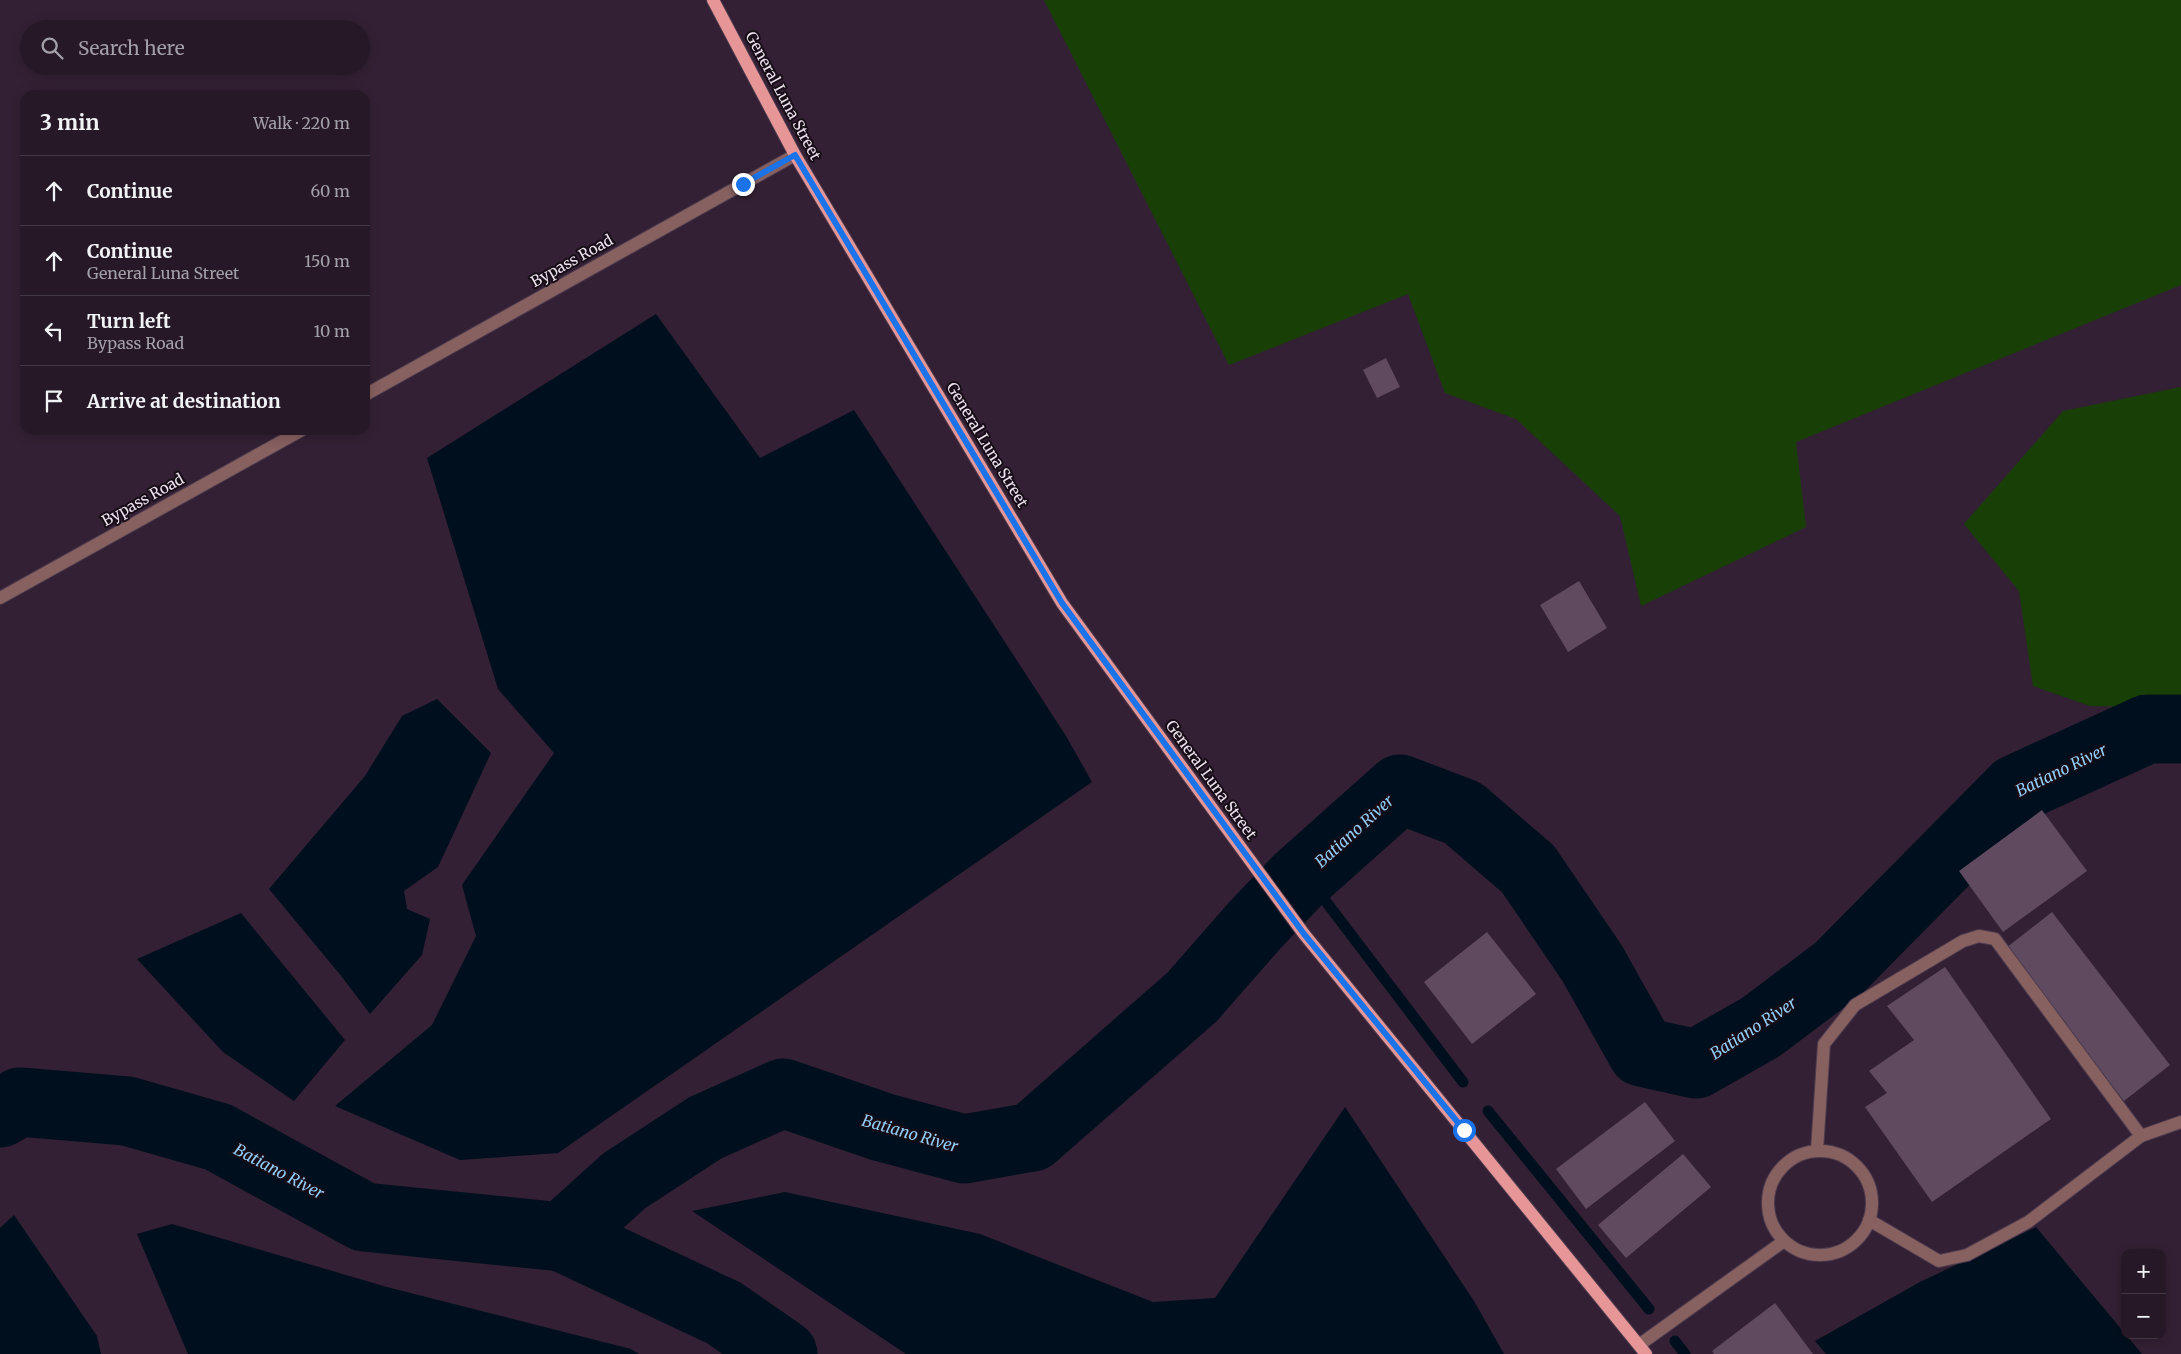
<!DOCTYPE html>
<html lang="en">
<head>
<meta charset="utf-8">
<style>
  body { margin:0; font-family:Merriweather,serif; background:#2e212f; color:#f1f3f6 }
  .controls { position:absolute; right:15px; bottom:15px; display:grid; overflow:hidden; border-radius:10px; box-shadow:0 2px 12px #0003 }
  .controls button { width:45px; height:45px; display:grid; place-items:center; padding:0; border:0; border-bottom:1px solid #423744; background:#261827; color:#f1f3f6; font:25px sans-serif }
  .stop { position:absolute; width:15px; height:15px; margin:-11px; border:4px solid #1a73e8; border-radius:50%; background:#fff }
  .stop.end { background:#1a73e8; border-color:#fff; box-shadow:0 1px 5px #0008 }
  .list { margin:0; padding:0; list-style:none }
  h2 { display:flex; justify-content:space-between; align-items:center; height:65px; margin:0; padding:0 20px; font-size:21px }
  h2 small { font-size:16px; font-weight:400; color:#a4a0a7 }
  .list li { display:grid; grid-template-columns:32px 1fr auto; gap:15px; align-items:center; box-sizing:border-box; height:70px; padding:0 20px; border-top:1px solid #423744 }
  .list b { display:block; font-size:19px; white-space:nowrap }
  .list p { margin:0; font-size:16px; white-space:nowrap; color:#a4a0a7 }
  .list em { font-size:16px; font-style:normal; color:#a4a0a7 }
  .icon { flex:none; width:28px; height:28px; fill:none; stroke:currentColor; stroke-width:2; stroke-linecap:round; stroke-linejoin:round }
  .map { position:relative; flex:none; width:2181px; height:1354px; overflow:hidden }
  .search { position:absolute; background:#261827; box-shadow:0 2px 12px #0003; left:20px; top:20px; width:350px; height:55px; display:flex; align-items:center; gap:12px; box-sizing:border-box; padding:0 18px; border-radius:28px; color:#a4a0a7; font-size:19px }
  .panel { position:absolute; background:#261827; box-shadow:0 2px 12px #0003; left:20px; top:90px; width:350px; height:345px; border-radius:15px }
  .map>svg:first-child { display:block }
</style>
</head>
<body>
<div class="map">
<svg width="2181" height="1354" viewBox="0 0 2181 1354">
  <rect width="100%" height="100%" fill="#332034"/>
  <g fill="#184006">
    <polygon points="1044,0 2181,0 2181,285 1796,442 1806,527 1641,606 1620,516 1516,419 1445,393 1408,294 1229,365"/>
    <polygon points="2181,387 2181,708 2090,706 2033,686 2019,591 1964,524 2063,411"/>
  </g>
  <g fill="#000f1e">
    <polygon points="656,314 760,458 854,410 1066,736 1092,782 558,1153 460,1160 335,1106 432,1025 476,936 462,885 554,753 498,689 427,458"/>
    <polygon points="437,699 491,753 438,867 404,891 407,909 430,919 422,955 370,1014 342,977 269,889 365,776 402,716"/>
    <polygon points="241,913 345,1040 294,1101 223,1052 137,959"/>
    <polygon points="1345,1107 1474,1301 1504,1354 906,1354 692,1211 785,1192 980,1234 1153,1302 1215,1298"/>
    <polygon points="14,1215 97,1336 101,1354 0,1354 0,1228"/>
    <polygon points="172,1224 387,1287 631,1349 639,1354 188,1354 137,1234"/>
    <polygon points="2036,1227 2142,1354 1826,1354 1815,1341 1920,1282"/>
  </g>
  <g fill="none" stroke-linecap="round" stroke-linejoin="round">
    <g stroke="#000f1e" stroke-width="11">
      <polyline points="1305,874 1463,1082"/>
      <polyline points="1488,1111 1649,1309"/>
      <polyline points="1675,1341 1685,1354"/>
    </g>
    <g stroke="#000f1e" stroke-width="69">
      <polyline points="0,1113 20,1102 127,1111 218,1137 364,1217 562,1237 624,1181 705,1128 783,1093 882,1127 964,1149 1032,1137 1192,997 1256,924 1298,880 1400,789 1463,813 1528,869 1592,963 1642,1052 1696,1064 1761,1027 1838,969 2016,789 2147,729 2181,729"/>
      <polyline points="562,1237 724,1313 783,1354"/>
    </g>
  </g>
  <g fill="#5f4a5f">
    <polygon points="1386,358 1400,387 1377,398 1363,370"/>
    <polygon points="1579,581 1607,628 1568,652 1540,605"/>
    <polygon points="2042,810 2087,871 2003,932 1959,871"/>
    <polygon points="2052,912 2170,1065 2124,1101 2006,948"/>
    <polygon points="1487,932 1536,994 1472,1044 1424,982"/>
    <polygon points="1945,967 2051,1119 1932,1202 1865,1107 1887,1093 1869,1071 1914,1040 1887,1006"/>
    <polygon points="1645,1102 1675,1141 1586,1209 1556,1169"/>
    <polygon points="1683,1154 1711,1187 1626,1258 1598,1225"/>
    <polygon points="1775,1303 1813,1354 1714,1354 1712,1351"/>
  </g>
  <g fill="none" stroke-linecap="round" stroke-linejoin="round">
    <g stroke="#4d3b4e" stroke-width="14">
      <g id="minor">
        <polyline points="365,395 795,155"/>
        <polyline points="0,598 302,430"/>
        <polyline points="1817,1150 1824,1044 1855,1005 1963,941 1979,936 1995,939 2141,1136"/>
        <circle cx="1820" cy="1203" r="52"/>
        <polyline points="1869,1220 1939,1261 1967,1255 2028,1222 2141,1136 2181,1122"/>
        <polyline points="1639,1345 1784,1241"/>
      </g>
    </g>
    <g stroke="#4d3b4e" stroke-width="14">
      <polyline id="major" points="713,0 795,155 1062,603 1304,934 1646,1354"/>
    </g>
    <use href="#minor" stroke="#876060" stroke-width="12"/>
    <use href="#major" stroke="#e69697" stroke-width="12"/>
  </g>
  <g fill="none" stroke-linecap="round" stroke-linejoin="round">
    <polyline stroke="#1a73e8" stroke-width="6" points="743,184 795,155 1062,603 1304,934 1464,1130"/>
  </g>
  <g text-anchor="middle" stroke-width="4" stroke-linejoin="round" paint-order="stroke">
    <g font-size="15" fill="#eee1ee" stroke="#160d16">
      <text transform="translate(783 96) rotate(62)" y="5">General Luna Street</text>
      <text transform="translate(572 261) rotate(-29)" y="5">Bypass Road</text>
      <text transform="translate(987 445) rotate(59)" y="5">General Luna Street</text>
      <text transform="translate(143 500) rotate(-29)" y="5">Bypass Road</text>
      <text transform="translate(1211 780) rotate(54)" y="5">General Luna Street</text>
    </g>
    <g font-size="16" font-style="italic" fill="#92cff8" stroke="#160d16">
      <text transform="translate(2061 770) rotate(-26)" y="6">Batiano River</text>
      <text transform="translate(1354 831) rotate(-42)" y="6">Batiano River</text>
      <text transform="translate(1753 1028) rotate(-33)" y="6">Batiano River</text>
      <text transform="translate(910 1133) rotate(16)" y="6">Batiano River</text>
      <text transform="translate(279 1171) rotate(28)" y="6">Batiano River</text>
    </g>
  </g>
</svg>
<div class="controls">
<button>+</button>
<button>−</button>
</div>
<div class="stop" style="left:1464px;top:1130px"></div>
<div class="stop end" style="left:743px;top:184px"></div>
<div class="search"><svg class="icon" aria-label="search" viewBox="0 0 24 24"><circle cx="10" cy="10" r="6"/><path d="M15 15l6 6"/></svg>Search here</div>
<section class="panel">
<h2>3 min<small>Walk · 220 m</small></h2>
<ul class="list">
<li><svg class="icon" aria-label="ahead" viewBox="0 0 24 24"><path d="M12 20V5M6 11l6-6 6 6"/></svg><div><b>Continue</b></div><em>60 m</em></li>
<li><svg class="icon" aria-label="ahead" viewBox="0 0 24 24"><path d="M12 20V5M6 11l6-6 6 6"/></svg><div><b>Continue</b><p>General Luna Street</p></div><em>150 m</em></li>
<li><svg class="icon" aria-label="left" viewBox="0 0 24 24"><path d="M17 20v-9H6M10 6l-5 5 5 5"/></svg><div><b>Turn left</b><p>Bypass Road</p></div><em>10 m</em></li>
<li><svg class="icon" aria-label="arrive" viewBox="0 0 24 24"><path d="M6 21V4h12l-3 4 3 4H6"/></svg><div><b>Arrive at destination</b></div></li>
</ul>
</section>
</div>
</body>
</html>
